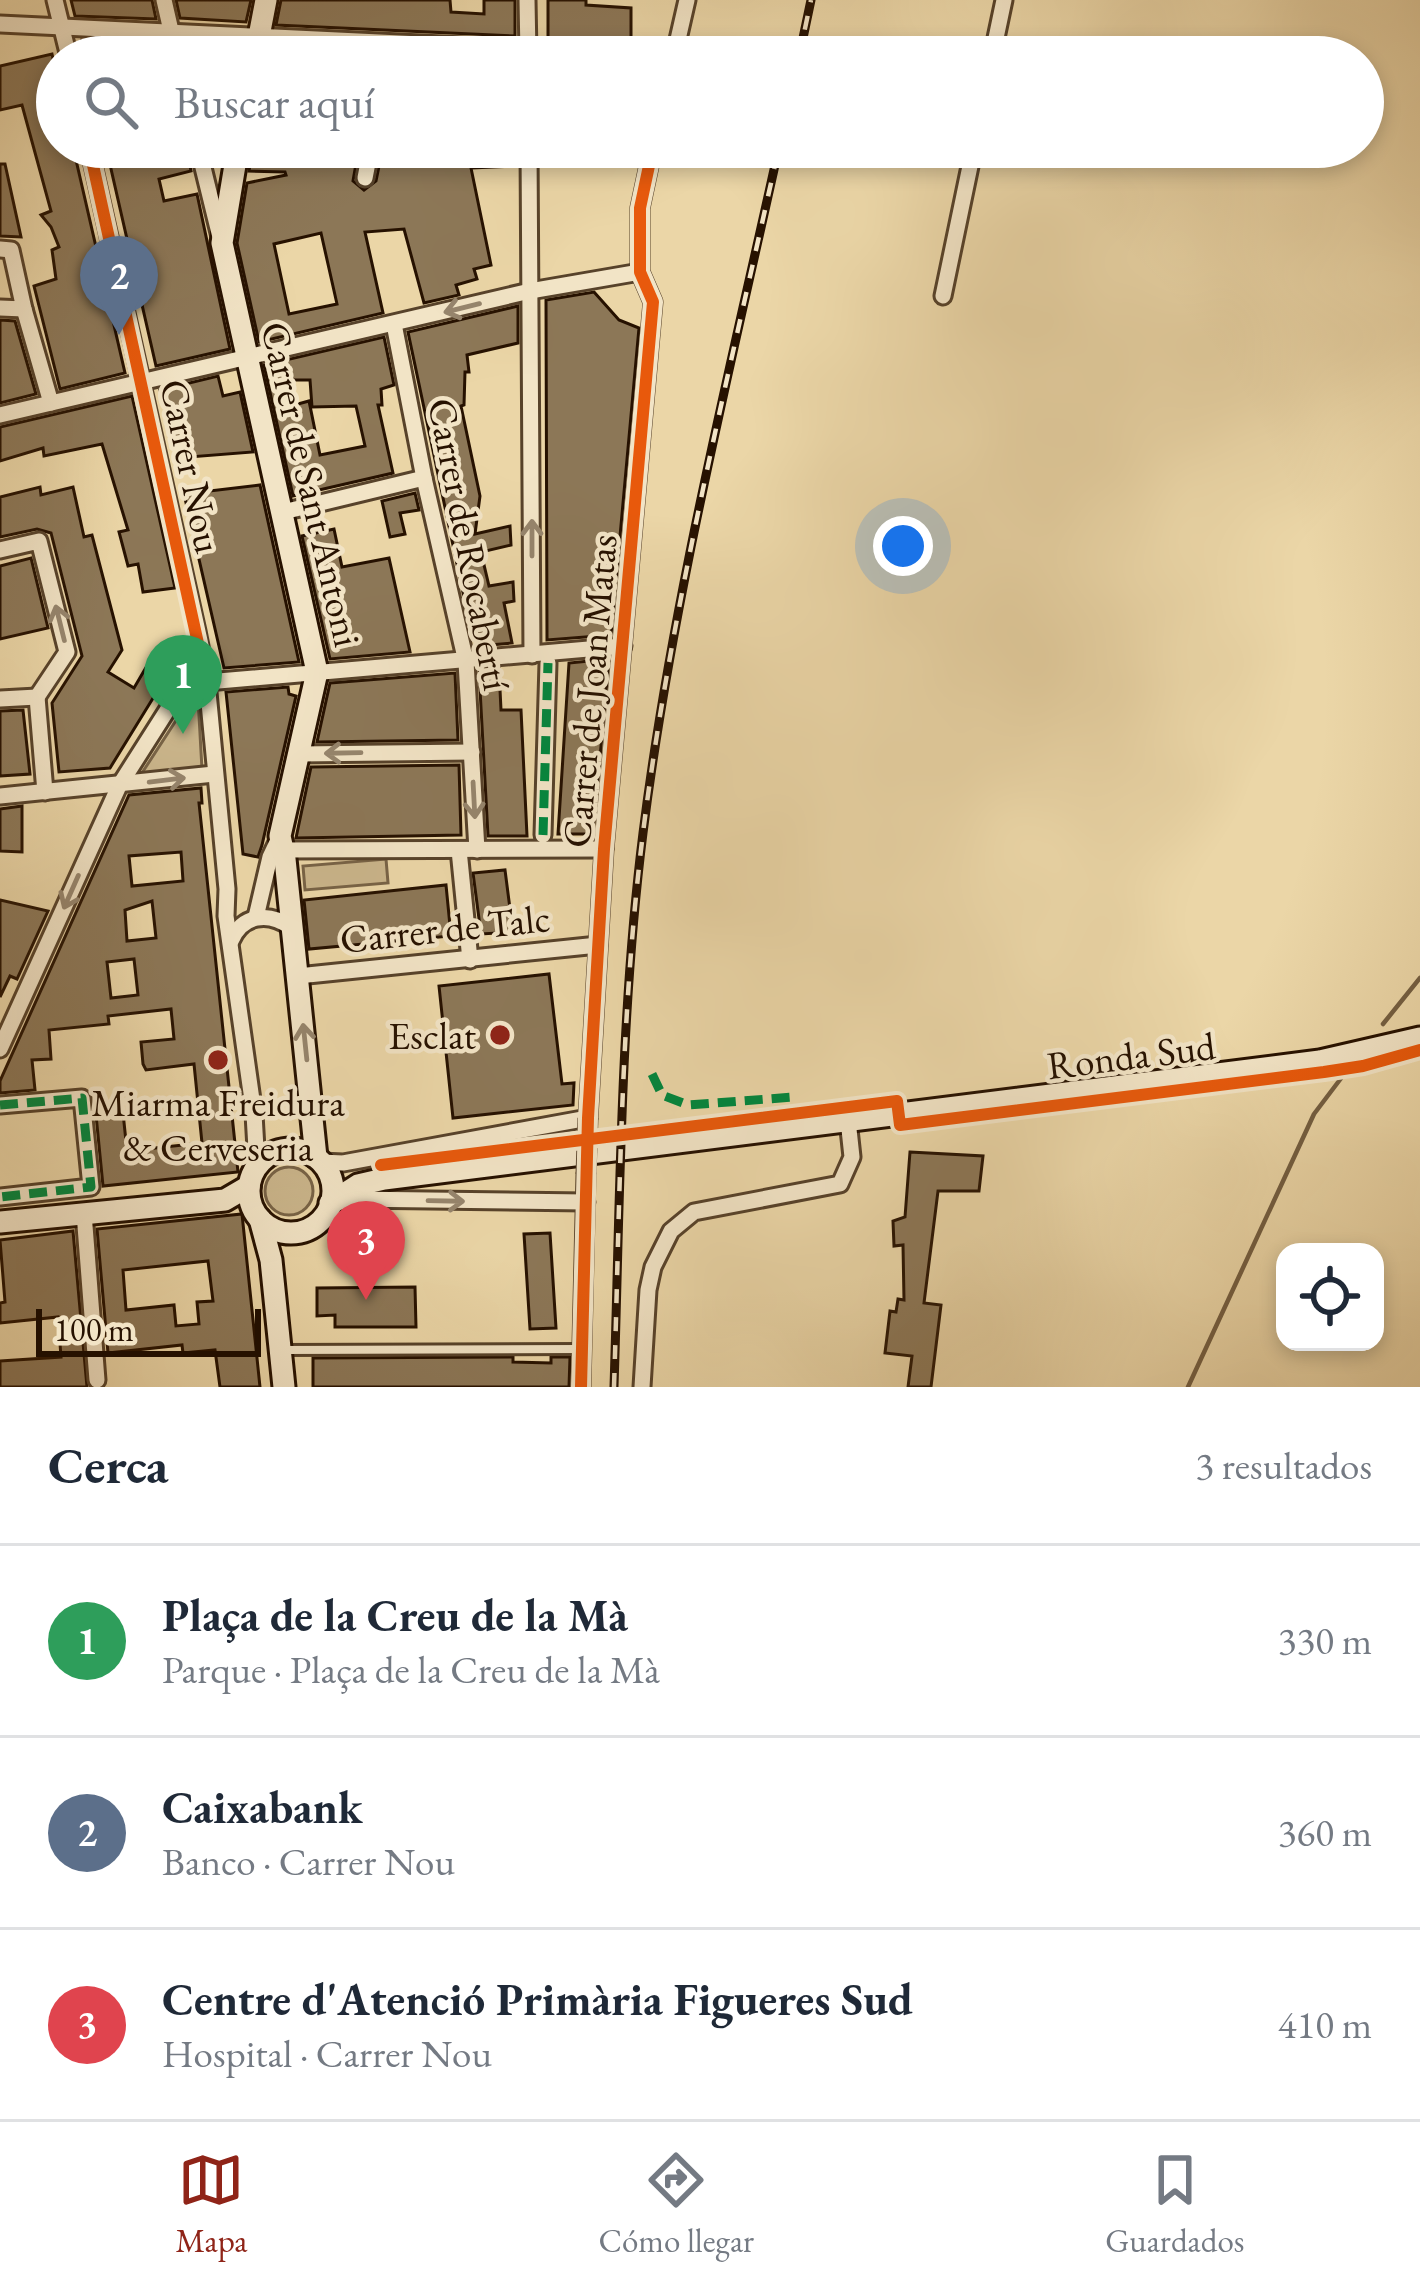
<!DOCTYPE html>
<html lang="es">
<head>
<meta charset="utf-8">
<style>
  body { margin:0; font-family:"EB Garamond",serif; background:#f2f2f3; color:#1f2937 }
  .controls { position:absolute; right:36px; bottom:36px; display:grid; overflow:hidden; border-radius:24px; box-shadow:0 6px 18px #0003 }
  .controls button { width:108px; height:108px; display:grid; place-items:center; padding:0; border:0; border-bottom:3px solid #e0e1e3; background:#fff; color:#1f2937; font:60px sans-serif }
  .scale { position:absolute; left:36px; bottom:30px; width:225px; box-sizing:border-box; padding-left:12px; border:6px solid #261100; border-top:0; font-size:33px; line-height:42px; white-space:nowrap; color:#261100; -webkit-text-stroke:9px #f2e4c6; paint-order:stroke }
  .you { position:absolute; left:903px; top:546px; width:42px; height:42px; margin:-30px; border:9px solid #fff; border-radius:50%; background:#1a73e8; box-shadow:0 0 0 18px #1a73e833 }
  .badge { display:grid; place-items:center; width:78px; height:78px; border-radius:50%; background:#8f2418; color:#fff; font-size:39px; font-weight:700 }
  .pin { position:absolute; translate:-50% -99px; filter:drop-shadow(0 3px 6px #0008) }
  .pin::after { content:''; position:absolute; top:63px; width:42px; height:36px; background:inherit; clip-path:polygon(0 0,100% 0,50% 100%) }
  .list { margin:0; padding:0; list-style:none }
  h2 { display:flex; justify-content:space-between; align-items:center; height:156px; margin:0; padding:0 48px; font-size:51px }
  h2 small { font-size:39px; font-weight:400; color:#747a83 }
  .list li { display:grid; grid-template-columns:78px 1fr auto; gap:36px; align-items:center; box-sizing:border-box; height:192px; padding:0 48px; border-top:3px solid #e0e1e3 }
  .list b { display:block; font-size:45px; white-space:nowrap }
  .list p { margin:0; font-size:39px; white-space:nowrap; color:#747a83 }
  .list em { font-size:39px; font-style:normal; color:#747a83 }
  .icon { flex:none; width:66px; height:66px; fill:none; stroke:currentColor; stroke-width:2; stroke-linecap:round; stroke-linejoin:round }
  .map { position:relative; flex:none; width:1420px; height:1387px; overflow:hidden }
  .search { position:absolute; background:#fff; box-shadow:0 6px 18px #0003; left:36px; right:36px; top:36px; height:132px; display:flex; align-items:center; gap:30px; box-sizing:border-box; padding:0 42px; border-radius:66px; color:#747a83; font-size:45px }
  .sheet { height:732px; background:#fff }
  nav { display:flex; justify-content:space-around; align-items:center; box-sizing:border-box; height:168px; border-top:3px solid #e0e1e3; background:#fff; font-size:33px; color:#747a83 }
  nav a { display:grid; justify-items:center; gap:6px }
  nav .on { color:#8f2418 }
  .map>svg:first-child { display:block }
</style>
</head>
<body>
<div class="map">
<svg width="1420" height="1387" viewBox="0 0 1420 1387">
  <rect width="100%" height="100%" fill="#ebd6a7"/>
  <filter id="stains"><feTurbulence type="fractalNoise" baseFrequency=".00167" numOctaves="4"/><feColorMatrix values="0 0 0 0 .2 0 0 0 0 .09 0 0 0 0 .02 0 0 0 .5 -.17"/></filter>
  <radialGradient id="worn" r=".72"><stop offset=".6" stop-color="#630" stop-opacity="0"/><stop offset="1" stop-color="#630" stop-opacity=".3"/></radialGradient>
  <g fill="#cab58b" stroke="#786346" stroke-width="3">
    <polygon points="198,698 202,769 140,776 190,699"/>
    <polygon points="386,859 388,883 305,890 303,866"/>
    <circle cx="289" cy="1191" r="24"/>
  </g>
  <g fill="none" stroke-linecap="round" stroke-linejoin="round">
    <g stroke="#745f42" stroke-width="4.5">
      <polyline points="1383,1024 1420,978"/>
      <polyline points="1188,1387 1314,1114 1345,1073"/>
    </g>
  </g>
  <g fill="#8c7757" stroke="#261100" stroke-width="3" fill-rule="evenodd">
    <polygon points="71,0 152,0 156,19 75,16"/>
    <polygon points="176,0 251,0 246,22 180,18"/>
    <polygon points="281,0 450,0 451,12 484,14 484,0 515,0 515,36 276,25"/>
    <polygon points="548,0 586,0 586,5 631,8 631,42 548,38"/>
    <polygon points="82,40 162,44 165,57 85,57"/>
    <polygon points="52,54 57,77 57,147 73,147 125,373 60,389 34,286 56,279 52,250 59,247 51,227 41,215 51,211 22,105 0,110 0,66"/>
    <polygon points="106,147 186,147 191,171 159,179 164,201 197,194 230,349 156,366"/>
    <path d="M 253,147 L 359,147 L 353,181 L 364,190 L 376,181 L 383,147 L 517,147 L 517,166 L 471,168 L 491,265 L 474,269 L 477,279 L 456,285 L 459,295 L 424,303 L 404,229 L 365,232 L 383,313 L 259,342 L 237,243 L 247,183 L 286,175 L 285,172 L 249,171 ZM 321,233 L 337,304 L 289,314 L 274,244 Z"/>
    <polygon points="0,164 5,164 21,237 0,236"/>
    <polygon points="594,292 619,320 639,328 611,635 547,640 546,300"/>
    <polygon points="518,306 518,343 467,355 469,372 465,372 464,405 461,406 480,496 475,534 510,526 511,545 481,552 489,586 513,582 514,601 504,603 512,643 478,646 477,621 469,621 408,332"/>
    <polygon points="0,320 15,321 36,394 0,403"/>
    <path d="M 384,337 L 394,385 L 381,389 L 382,405 L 378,405 L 393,473 L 293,496 L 264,365 ZM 285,380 L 310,380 L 312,407 L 356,406 L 365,446 L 320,455 L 309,401 L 291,406 Z"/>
    <polygon points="218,376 223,396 240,392 253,452 177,458 160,390"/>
    <polygon points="132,396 175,588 143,592 138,564 128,566 119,532 128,530 102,444 44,456 43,448 0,461 0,427"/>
    <polygon points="260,485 299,662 224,668 184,494"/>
    <polygon points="40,487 41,495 73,487 84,537 92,535 122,650 108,672 134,688 158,647 187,643 110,768 59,772 52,703 82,656 51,533 37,529 0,537 0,497"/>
    <polygon points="415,493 419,510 400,513 405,534 390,537 382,501"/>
    <polygon points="334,529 342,567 389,558 410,652 330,659 302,536"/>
    <polygon points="31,558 48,628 0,639 0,566"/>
    <polygon points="609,659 593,834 558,834 569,663"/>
    <polygon points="499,669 501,710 521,710 527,836 488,836 479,671"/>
    <polygon points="455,673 458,740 317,742 330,683"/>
    <polygon points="288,687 289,694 296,696 262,845 258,857 243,854 226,692"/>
    <polygon points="23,710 30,774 0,776 0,711"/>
    <polygon points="459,765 461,835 296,838 311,767"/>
    <path d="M 201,788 L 202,803 L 199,803 L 238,1172 L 103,1186 L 95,1105 L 122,1103 L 127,1151 L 202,1143 L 194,1064 L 146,1070 L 143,1064 L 141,1042 L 174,1039 L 171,1009 L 108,1016 L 109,1024 L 49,1030 L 51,1059 L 32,1060 L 35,1090 L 0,1093 L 0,1081 L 129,795 ZM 181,852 L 183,881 L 132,886 L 129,856 ZM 152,901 L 156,938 L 127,941 L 125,910 ZM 134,959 L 138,995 L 111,998 L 107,962 Z"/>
    <polygon points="22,806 22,852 0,851 0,809"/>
    <polygon points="505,870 513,932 481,934 473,873"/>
    <polygon points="446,885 451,936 309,949 304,900"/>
    <polygon points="0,900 48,911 17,979 10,976 0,997"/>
    <polygon points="549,974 562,1084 574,1083 573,1105 453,1118 439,986"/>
    <polygon points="910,1152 983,1156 979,1191 938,1191 924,1303 941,1305 931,1387 908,1387 912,1356 885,1353 890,1311 896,1312 898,1299 904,1300 903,1245 894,1246 893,1221 905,1217"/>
    <path d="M 242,1214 L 260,1387 L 220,1387 L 215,1350 L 183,1353 L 182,1345 L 108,1353 L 97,1229 ZM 208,1261 L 213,1301 L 197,1302 L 199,1324 L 176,1326 L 174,1305 L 126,1310 L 123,1270 Z"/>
    <polygon points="73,1231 87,1387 0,1387 0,1361 61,1357 58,1317 0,1323 0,1303 5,1302 0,1240"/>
    <polygon points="550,1233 556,1328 530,1329 524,1234"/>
    <polygon points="415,1287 416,1327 335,1327 335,1315 317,1316 317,1288"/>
    <polygon points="513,1357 513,1362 551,1363 551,1357 570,1357 569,1387 313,1387 313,1358"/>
  </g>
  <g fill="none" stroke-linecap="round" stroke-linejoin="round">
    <g stroke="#57422a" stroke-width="14">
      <polyline id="lane" points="283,1350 580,1349"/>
    </g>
    <g stroke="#57422a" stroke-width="21">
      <g id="street">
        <polyline points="55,0 69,57"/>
        <polyline points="164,0 177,57"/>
        <polyline points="527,0 528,54"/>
        <polyline points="0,24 674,56"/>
        <polyline points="674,57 687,0"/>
        <polyline points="992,57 1004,0"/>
        <polyline points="89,147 197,631 207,682 227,889 226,916 254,1114 257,1166"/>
        <polyline points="198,147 220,237"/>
        <polyline points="529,147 532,655"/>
        <polyline points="365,178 371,147"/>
        <polyline points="0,249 11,250 24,309 0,308"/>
        <polyline points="943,296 974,147"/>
        <polyline points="24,309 51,403"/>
        <polyline points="394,324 424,478 466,662 477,850"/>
        <polyline points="0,415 530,291 640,272"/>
        <polyline points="283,512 424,478"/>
        <polyline points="0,550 39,541 67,652 37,697"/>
        <polyline points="207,682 623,646"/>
        <polyline points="37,697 45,792"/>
        <polyline points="0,699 37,697"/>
        <polyline points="299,754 472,752"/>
        <polyline points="0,796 214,774"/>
        <polyline points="543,835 548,663"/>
        <polyline points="282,850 604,849"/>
        <polyline points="459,850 470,960"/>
        <polyline points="256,917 270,857 280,836"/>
        <path d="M 231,941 C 242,915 268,911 290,927"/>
        <polyline points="298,976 598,945"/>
        <polyline points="0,1049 119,786 201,657"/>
        <polyline points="0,1105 82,1098 91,1187 0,1197"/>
        <polyline points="321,1162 343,1163 588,1118 604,849 653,302 640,272 640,208 653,147"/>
        <polyline points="338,1203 350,1199 586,1202"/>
        <polyline points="84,1213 97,1380"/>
        <polyline points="581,1387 586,1174"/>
        <polyline points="642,1387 648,1290 653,1267 671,1231 694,1212 840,1184 852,1157 848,1120"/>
      </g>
    </g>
    <g stroke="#261100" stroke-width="27">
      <g id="secondary">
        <polyline points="255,57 266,0"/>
        <polyline points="238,147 222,243 317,672 280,836 285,859 316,1157"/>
        <circle cx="291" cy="1191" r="42"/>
        <polyline points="330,1203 358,1185 384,1179 1320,1061 1420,1038"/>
        <polyline points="260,1219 271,1260 284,1387"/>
        <polyline points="0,1222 225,1200 249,1186"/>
      </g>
    </g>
    <use href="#lane" stroke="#f2e4c6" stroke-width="8"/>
    <use href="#street" stroke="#f2e4c6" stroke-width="15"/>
    <use href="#secondary" stroke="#f2e4c6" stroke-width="21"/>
    <g stroke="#261100" stroke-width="9">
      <g id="rail">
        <polyline points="799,57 811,0"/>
        <path d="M 614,1387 C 620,1203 620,1017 643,833 C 672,602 729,374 779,147"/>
      </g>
    </g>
    <use href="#rail" stroke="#f2e4c6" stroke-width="4.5" stroke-dasharray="14" stroke-linecap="butt"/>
    <g stroke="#57422a" stroke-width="21" stroke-linecap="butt">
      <polyline id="street-bridge" points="586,1174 588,1118"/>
    </g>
    <use href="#street-bridge" stroke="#f2e4c6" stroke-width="15"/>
    <g stroke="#00873e" stroke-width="9" stroke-dasharray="18 9" stroke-linecap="butt">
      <polyline points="543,835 548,663"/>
      <polyline points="652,1074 662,1095 688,1105 794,1097"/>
      <polyline points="0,1105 82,1098 91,1187 0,1197"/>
    </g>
    <g stroke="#f2e4c6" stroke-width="20">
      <g id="cycleway">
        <polyline points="89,147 201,657"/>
        <polyline points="381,1165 897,1101 900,1125 1324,1072 1363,1066 1420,1050"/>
        <polyline points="581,1387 588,1118 604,849 653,302 640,272 640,208 653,147"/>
      </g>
    </g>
    <use href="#cycleway" stroke="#e8590c" stroke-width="12"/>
  </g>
  <defs><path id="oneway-shaft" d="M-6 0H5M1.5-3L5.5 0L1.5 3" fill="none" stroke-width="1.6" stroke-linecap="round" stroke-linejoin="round" transform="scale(3)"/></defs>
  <g stroke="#96856d">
    <use href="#oneway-shaft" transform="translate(462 308) rotate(166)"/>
    <use href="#oneway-shaft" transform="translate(532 538) rotate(-90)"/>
    <use href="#oneway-shaft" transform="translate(60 623) rotate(-104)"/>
    <use href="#oneway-shaft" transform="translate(343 753) rotate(179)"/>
    <use href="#oneway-shaft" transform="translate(167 780) rotate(-7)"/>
    <use href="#oneway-shaft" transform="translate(474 800) rotate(87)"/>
    <use href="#oneway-shaft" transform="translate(71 892) rotate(114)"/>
    <use href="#oneway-shaft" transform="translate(305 1042) rotate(-96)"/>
    <use href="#oneway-shaft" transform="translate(446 1201) rotate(1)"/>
  </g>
  <g fill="#8f2418" stroke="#f2e4c6" stroke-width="4.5">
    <circle cx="500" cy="1035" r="12"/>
    <circle cx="218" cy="1060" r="12"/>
  </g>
  <g text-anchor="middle" stroke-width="9" stroke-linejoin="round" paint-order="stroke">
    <g font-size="39" fill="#261100" stroke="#f2e4c6">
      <text transform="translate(192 466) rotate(78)" y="14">Carrer Nou</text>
      <text transform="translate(312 484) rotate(77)" y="14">Carrer de Sant Antoni</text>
      <text transform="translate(470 544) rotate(79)" y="14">Carrer de Rocabertí</text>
      <text transform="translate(589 691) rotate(-85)" y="14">Carrer de Joan Matas</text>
      <text transform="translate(445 928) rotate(-6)" y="14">Carrer de Talc</text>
      <text transform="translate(1131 1055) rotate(-7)" y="14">Ronda Sud</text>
    </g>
    <g font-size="39" fill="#261100" stroke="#f2e4c6" text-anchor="end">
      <text x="476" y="1049">Esclat</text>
      <text x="218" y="1116" text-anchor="middle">Miarma Freidura<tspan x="218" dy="45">&amp; Cerveseria</tspan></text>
    </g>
  </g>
  <rect width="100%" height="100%" filter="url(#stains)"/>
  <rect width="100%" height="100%" fill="url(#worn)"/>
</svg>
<div class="controls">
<button><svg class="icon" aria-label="locate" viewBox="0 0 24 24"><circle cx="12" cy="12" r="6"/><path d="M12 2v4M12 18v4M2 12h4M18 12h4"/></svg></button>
</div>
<div class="scale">100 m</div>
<div class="you"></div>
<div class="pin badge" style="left:183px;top:734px;background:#2e9e5b">1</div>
<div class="pin badge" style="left:119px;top:335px;background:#5c6f8a">2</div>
<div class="pin badge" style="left:366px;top:1300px;background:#e0444e">3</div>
<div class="search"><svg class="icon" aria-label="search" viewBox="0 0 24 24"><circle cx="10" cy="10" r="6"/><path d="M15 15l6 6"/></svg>Buscar aquí</div>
</div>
<section class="sheet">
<h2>Cerca<small>3 resultados</small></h2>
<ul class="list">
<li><span class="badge" style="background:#2e9e5b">1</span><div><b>Plaça de la Creu de la Mà</b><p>Parque · Plaça de la Creu de la Mà</p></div><em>330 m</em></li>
<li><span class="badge" style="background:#5c6f8a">2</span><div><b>Caixabank</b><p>Banco · Carrer Nou</p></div><em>360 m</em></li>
<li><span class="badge" style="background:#e0444e">3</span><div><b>Centre d'Atenció Primària Figueres Sud</b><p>Hospital · Carrer Nou</p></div><em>410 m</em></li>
</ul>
</section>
<nav>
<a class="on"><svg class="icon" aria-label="map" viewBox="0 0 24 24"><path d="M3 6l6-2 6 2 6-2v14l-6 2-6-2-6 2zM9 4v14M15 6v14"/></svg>Mapa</a>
<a><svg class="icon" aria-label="directions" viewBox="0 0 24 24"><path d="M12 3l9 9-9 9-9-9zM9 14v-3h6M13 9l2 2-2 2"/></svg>Cómo llegar</a>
<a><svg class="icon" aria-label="saved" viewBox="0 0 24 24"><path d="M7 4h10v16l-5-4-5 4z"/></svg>Guardados</a>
</nav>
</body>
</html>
